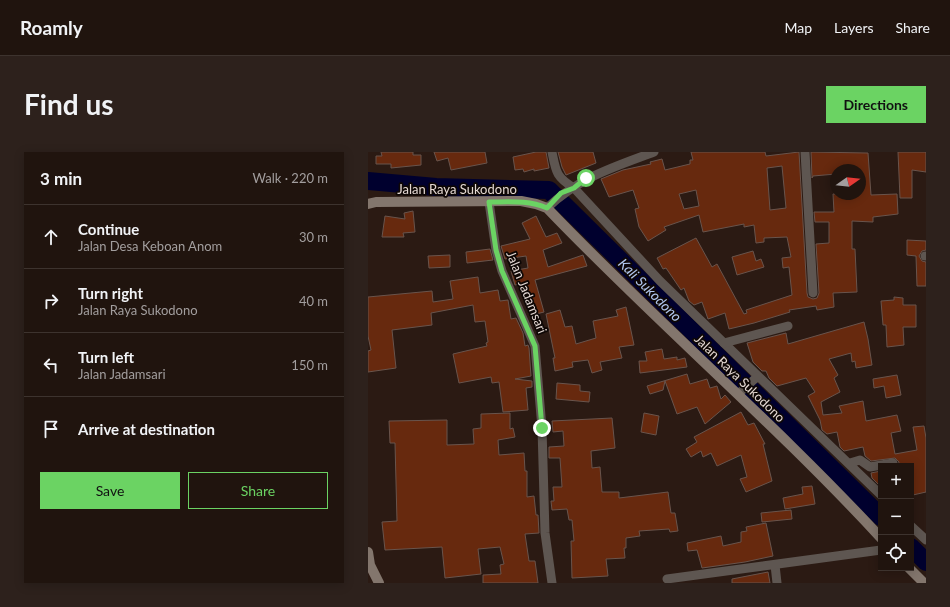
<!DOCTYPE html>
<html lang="en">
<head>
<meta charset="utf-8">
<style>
  body { margin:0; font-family:Lato,sans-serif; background:#2d211c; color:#f1f3f6 }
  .controls { position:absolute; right:12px; bottom:12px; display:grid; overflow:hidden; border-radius:0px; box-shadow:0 2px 10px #0003 }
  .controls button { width:36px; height:36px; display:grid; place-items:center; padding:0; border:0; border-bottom:1px solid #3d332e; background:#20140e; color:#f1f3f6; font:20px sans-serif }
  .compass { position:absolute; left:462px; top:12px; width:36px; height:36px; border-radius:50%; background:#20140e; box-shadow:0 2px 10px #0003; rotate:76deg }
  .stop { position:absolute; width:12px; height:12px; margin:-9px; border:3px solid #6bd363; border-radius:50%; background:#fff }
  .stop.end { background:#6bd363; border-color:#fff; box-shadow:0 1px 4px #0008 }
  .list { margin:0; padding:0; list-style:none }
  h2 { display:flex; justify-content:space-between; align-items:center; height:52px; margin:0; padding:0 16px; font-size:17px }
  h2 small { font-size:13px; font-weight:400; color:#a29e9e }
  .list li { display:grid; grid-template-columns:26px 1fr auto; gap:12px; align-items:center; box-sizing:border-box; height:64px; padding:0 16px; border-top:1px solid #3d332e }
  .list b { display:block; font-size:15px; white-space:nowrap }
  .list p { margin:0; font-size:13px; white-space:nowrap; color:#a29e9e }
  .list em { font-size:13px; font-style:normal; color:#a29e9e }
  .actions { display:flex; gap:8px; padding:12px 16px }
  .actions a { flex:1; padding:9px 0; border:1px solid #6bd363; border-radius:0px; text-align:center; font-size:14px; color:#6bd363 }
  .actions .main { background:#6bd363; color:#111 }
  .icon { flex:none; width:22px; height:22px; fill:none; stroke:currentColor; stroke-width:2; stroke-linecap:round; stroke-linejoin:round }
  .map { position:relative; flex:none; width:558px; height:431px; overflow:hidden; border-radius:0px }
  header { display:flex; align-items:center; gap:24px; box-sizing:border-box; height:56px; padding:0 20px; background:#20140e; border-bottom:1px solid #3d332e }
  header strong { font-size:19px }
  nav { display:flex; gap:22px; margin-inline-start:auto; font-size:14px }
  .intro { display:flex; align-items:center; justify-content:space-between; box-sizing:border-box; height:96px; padding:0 24px }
  h1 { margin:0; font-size:28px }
  .button { padding:10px 18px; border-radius:0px; background:#6bd363; color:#111; font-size:14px; font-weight:700 }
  main { display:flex; gap:24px; padding:0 24px }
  aside { flex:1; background:#20140e; border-radius:0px; box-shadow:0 2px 10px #0003 }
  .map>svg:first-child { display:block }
</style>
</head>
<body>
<header>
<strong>Roamly</strong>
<nav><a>Map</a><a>Layers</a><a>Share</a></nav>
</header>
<div class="intro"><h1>Find us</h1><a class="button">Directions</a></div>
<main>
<aside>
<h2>3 min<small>Walk · 220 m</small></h2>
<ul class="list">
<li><svg class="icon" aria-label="ahead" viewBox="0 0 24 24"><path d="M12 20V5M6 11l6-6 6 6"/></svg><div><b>Continue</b><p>Jalan Desa Keboan Anom</p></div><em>30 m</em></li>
<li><svg class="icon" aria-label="right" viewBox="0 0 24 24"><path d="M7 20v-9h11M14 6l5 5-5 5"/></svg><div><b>Turn right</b><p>Jalan Raya Sukodono</p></div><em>40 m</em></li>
<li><svg class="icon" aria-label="left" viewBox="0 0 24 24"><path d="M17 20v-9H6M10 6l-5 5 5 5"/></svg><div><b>Turn left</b><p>Jalan Jadamsari</p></div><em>150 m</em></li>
<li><svg class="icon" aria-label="arrive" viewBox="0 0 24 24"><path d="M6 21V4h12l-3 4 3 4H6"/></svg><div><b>Arrive at destination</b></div></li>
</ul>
<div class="actions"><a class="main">Save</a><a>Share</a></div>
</aside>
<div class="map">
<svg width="558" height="431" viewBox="0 0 558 431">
  <rect width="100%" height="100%" fill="#2b1a13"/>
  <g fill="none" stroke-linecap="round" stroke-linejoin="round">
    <g stroke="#00002e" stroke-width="18">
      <polyline points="0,29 68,35 181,38 513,365"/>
      <polyline points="543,395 558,410"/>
    </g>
  </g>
  <g fill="#67290e" stroke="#69544c" fill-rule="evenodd">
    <polygon points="13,0 45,0 45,3 53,3 53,13 23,16 23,12 8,12 8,4 14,4"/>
    <polygon points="66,0 117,0 119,11 83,18 80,6 69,9"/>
    <polygon points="168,0 178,0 181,16 166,19 166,17 156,20 155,17 147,18 145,5"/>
    <polygon points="190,0 225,0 228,11 198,23 194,15"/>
    <path d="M 323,0 L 397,0 L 398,4 L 431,0 L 439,141 L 440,145 L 445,147 L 449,146 L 451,141 L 448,92 L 461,91 L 461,70 L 447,70 L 446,60 L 466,60 L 465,42 L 492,42 L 492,18 L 468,18 L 468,22 L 445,24 L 444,26 L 443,0 L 500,1 L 503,43 L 529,42 L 530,62 L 505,65 L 505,70 L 484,69 L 484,97 L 487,97 L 489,140 L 465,141 L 466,155 L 449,158 L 448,154 L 421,158 L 422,160 L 386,171 L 361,177 L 357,161 L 340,167 L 334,150 L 326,153 L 321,149 L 316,136 L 313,138 L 298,116 L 295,117 L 289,106 L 328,86 L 344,115 L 349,112 L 376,162 L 379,161 L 378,158 L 424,143 L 421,115 L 415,116 L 414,106 L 423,105 L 419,85 L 396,86 L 396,90 L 388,91 L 386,73 L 376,75 L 376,72 L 335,80 L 331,63 L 296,75 L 298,78 L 280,89 L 271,75 L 267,57 L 271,56 L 265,38 L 241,45 L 233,27 L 255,18 L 283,12 L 282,10 L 294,7 L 297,18 L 322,12 L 322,8 L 325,8 ZM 414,14 L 418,56 L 402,58 L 399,16 ZM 328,38 L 331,54 L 316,57 L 311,42 Z"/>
    <polygon points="530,0 558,0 558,20 544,18 544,46 532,46"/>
    <polygon points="45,59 47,80 35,81 36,85 14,85 17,64 37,67 36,61"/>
    <polygon points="168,64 178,85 189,81 194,91 175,98 180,115 215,103 219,114 167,128 176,160 164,163 155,131 147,133 143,119 160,116 158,104 137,107 133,94 162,87 154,71"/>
    <polygon points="539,88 558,89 558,98 554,99 551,104 554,109 558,110 558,134 549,134 548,104 539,103"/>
    <polygon points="122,97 125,108 99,111 98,100"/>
    <polygon points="385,99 388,109 393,107 396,115 369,123 364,105"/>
    <polygon points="82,103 82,115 61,116 60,104"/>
    <polygon points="110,125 112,141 130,138 132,149 140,148 143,167 148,166 155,181 157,194 160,193 161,196 163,224 147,227 164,229 164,235 158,236 160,258 135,260 131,230 124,231 123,225 91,231 85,202 119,194 118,191 120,190 117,169 107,170 105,153 63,161 64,173 24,178 28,216 0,220 0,199 3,198 0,184 0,145 64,139 65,150 85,147 82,129"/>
    <polygon points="526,145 535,146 535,153 548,153 548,175 535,175 536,193 519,195 518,173 515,173 513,149 526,148"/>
    <polygon points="258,155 266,193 251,195 254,206 232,210 234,218 224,221 220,208 204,210 205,215 187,219 185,206 187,206 178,162 192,158 197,175 204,174 208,192 228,186 225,169 250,164 248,158"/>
    <polygon points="496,170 500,187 504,213 488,216 487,209 484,210 483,201 461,207 470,223 466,226 472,240 453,250 455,263 474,261 471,254 495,249 498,269 529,263 533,279 523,281 527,302 549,298 545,275 556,274 558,286 558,340 545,343 543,314 530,314 531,310 527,306 503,309 497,304 495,295 476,299 472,295 469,280 459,282 454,278 452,268 440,244 447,240 438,226 409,234 401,226 398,219 394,219 385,210 379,191 418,181 420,192"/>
    <polygon points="294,197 296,207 309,205 309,208 317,206 319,215 272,221 271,209 279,209 277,200"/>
    <polygon points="319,222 322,232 339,227 342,236 349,234 353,247 357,243 363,250 337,272 329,255 309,262 297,229 295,238 282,242 279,234"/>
    <polygon points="529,223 533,243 518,246 516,234 506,236 505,227"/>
    <polygon points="189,231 212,233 212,239 222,240 221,250 188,247"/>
    <polygon points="373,260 380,273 386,271 397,292 395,292 404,329 378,340 372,327 379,325 373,303 349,314 343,301 335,305 333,299 323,305 318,297 329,290 326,285"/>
    <polygon points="142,261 142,277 145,276 147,285 130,288 131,303 156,301 157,319 159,319 159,345 166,344 168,363 170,363 171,381 157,382 161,409 167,409 170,431 115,431 115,423 133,422 132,413 136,412 132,395 110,397 113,422 77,426 74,395 17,398 14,370 29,369 27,291 22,291 21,269 79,268 79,293 106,292 105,277 113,276 113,262"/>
    <polygon points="276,261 291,264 288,283 273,280"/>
    <polygon points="244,266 247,296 223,299 224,316 232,315 234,340 251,340 251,346 300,340 303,361 307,361 310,379 302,380 301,377 271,379 272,384 258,386 258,396 256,396 257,406 238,407 240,424 204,426 203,389 206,389 204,368 201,368 199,357 184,358 183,349 186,349 185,335 194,335 192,306 181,306 181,295 196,294 195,279 185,280 184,269"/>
    <polygon points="513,319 513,331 510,332 504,326 503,321"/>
    <polygon points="444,334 447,352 417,357 415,346 435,342 434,335"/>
    <polygon points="423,358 424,367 394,370 393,361"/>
    <polygon points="398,371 405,404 377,410 334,416 329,398 320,399 319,391 353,384 355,394 373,390 373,380 379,379 378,375"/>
    <polygon points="400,420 402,431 364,431 364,427"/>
  </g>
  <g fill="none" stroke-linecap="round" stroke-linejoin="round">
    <g stroke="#5e5651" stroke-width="9">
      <path d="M 184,0 C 188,20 188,25 206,36 L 292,129 L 513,343"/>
      <polyline points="437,0 445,141"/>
      <polyline points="121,50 128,98 134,119 167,194 174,276 177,381 184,431"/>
      <path d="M 179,56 C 210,26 246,15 286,0"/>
      <polyline points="557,104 558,104"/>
      <polyline points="356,191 420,174"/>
      <polyline points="370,242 389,225"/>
      <polyline points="482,311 492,308 502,315 525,311"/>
      <polyline points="543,374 558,388"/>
      <polyline points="407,413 409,431"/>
      <polyline points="299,427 513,398"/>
    </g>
    <g stroke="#83766d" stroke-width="10">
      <path d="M 0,52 L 8,50 L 153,49 L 168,52 L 179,56 C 287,169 407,271 513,386"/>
      <polyline points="0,400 2,413 11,431"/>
      <polyline points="541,416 556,431"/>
    </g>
  </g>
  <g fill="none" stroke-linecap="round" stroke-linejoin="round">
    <path stroke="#6bd363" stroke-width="5" d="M 174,276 L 167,194 L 134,119 L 128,98 L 121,50 C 141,50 160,48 179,56 L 193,41 L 206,36 L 218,26"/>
  </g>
  <g text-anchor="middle" stroke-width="3.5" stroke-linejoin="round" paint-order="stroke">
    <g font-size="13" fill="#e4d8d3" stroke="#0e0705">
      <text x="89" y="42">Jalan Raya Sukodono</text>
      <text transform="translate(159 140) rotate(68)" y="5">Jalan Jadamsari</text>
      <text transform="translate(372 226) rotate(44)" y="5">Jalan Raya Sukodono</text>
    </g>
    <g font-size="14" font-style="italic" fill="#b0c5ec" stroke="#0e0705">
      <text transform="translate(282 138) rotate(45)" y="5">Kali Sukodono</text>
    </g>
  </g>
</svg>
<div class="controls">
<button>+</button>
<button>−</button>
<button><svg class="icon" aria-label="locate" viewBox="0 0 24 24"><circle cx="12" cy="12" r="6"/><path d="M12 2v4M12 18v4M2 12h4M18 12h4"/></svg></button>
</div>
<svg class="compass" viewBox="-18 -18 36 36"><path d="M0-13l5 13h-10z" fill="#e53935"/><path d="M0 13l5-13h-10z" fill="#a29e9e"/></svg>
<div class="stop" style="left:218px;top:26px"></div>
<div class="stop end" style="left:174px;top:276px"></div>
</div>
</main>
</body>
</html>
